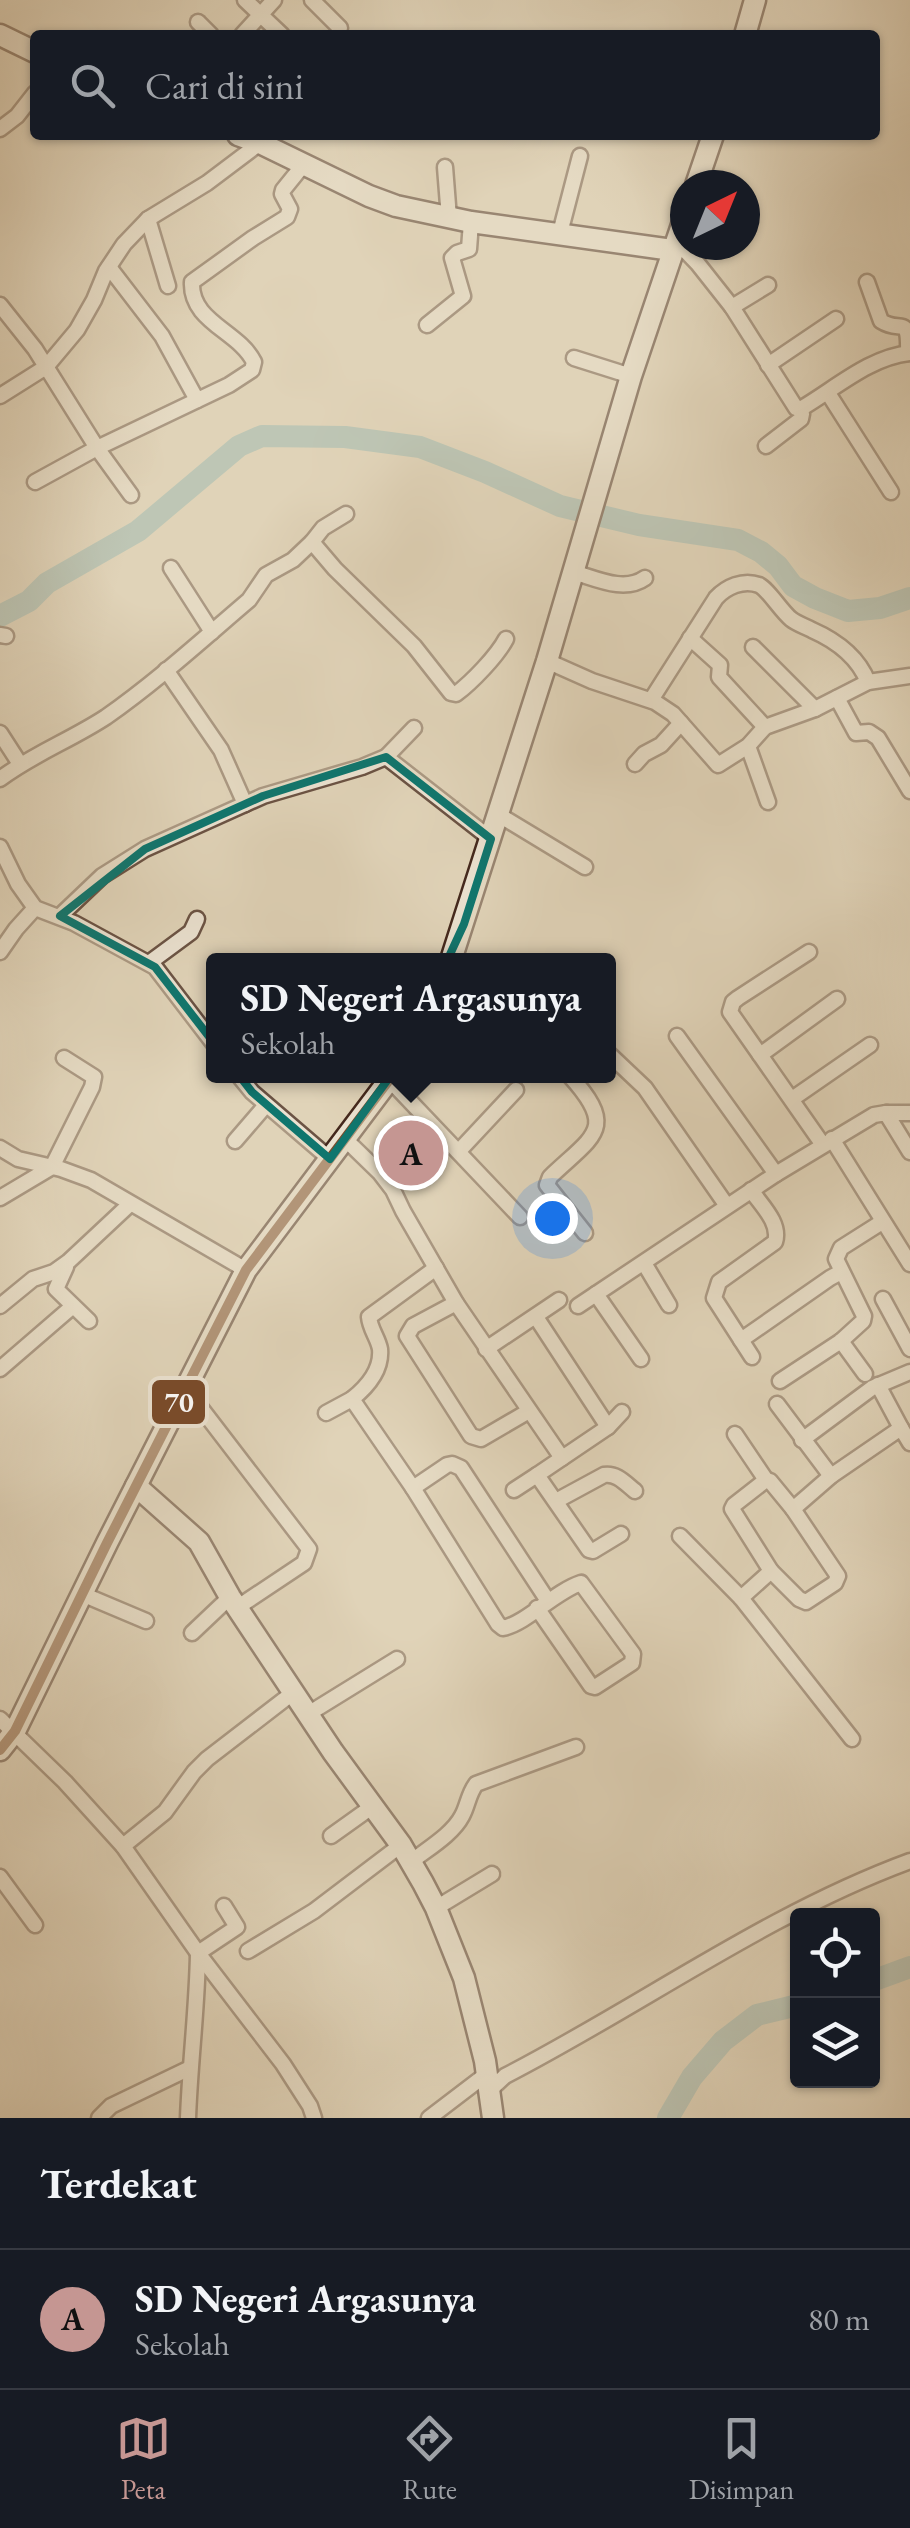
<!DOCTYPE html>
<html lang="id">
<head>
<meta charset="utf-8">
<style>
  body { margin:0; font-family:"EB Garamond",serif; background:#242831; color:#f1f3f6 }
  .controls { position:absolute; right:30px; bottom:30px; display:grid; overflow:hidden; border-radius:10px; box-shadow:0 2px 8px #0004 }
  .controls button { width:90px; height:90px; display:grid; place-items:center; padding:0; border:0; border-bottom:2px solid #363941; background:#171b24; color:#f1f3f6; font:50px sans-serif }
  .compass { position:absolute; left:670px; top:170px; width:90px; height:90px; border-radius:50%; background:#171b24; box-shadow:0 2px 8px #0004; rotate:43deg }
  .you { position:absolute; left:552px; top:1218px; width:35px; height:35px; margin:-25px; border:8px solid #fff; border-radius:50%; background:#1a73e8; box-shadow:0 0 0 15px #1a73e833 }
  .badge { display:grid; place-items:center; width:65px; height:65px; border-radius:50%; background:#c59692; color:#111; font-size:32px; font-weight:700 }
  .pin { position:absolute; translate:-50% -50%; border:5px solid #fff; box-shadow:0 2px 10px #0006 }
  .popup { position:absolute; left:206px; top:953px; width:410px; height:130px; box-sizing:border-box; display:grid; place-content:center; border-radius:10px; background:#171b24; filter:drop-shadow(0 2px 8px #0005); font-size:32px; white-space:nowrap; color:#9ea1a6 }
  .popup b { font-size:38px; color:#f1f3f6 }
  .popup::after { content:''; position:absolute; left:50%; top:100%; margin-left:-20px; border:20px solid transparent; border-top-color:#171b24 }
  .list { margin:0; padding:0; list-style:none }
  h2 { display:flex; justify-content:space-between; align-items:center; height:130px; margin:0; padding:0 40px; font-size:42px }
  h2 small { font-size:32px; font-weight:400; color:#9ea1a6 }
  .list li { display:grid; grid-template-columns:65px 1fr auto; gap:30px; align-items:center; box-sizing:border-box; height:140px; padding:0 40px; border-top:2px solid #363941 }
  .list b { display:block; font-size:38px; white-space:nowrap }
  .list p { margin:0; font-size:32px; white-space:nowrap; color:#9ea1a6 }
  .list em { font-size:32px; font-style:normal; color:#9ea1a6 }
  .icon { flex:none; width:55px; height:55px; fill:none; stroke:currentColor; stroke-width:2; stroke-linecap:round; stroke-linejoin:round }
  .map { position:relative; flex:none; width:910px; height:2118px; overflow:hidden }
  .search { position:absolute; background:#171b24; box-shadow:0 2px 8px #0004; left:30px; right:30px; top:30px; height:110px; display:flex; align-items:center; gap:25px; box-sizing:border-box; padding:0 35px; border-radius:10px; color:#9ea1a6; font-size:38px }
  .sheet { height:270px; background:#171b24 }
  nav { display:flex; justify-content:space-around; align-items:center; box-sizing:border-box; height:140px; border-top:2px solid #363941; background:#171b24; font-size:28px; color:#9ea1a6 }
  nav a { display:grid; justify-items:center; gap:5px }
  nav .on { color:#c59692 }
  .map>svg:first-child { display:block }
</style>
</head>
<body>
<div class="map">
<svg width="910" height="2118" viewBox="0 0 910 2118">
  <rect width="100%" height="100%" fill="#e0d3b8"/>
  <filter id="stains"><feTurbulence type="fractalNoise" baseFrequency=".002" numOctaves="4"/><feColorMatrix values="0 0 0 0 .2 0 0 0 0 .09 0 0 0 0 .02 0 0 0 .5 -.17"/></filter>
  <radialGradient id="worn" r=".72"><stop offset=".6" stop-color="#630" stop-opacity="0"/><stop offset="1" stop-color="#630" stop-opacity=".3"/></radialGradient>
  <polygon fill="#b1bc90" stroke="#7a7256" stroke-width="2.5" points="398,1125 426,1155 414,1167 385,1137"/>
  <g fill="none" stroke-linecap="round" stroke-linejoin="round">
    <polyline stroke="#747e76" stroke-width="4" points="827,1889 864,1873"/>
    <g stroke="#94b7b1" stroke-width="22">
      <polyline points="0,616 29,601 47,583 138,531 239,446 262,436 345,437 420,447 485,472 560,506 639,525 738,540 761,552 778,566 793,586 815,598 848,611 880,608 910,598"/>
      <polyline points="872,1981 910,1967"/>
      <polyline points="668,2118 692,2077 723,2041 757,2015 798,2005"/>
    </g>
    <g stroke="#6b5344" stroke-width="19">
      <g id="street">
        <polyline points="245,0 282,35"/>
        <polyline points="312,0 340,28"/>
        <polyline points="198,22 211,35"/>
        <polyline points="242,35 274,0"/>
        <polyline points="0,129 17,116 35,93"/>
        <polyline points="445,167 449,218"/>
        <polyline points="148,219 168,286"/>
        <polyline points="560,233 580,156"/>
        <path d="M 676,241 L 698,264 L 732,307 L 796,408 L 802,408 C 836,388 870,357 910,353"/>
        <polyline points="109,267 162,336 197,400"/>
        <path d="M 867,282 L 881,321 C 901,334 909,313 908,353"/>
        <path d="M 0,305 L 35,349 L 97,448 L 229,385 L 252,370 L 254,362 C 239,331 190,322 192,282 L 253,238 L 287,217 L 290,209 L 282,194 L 283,190 L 304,164"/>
        <polyline points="732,307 768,285"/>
        <polyline points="427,325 463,296 452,258 457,253 469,249 471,222"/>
        <polyline points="574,358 631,376"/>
        <polyline points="768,365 836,319"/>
        <polyline points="828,393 891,492"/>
        <polyline points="0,396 46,367 77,330 94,300 106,271 124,244 148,219 207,183 260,143"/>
        <polyline points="766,446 801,419 802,414 799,409"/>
        <polyline points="35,482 97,448 131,495"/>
        <polyline points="312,542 323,528 346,514"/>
        <polyline points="171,568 212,632"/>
        <path d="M 573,572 C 595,578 624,593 645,578"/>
        <polyline points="0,635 6,636"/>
        <polyline points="690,638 720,665 719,677 765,727"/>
        <polyline points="753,647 815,709"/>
        <polyline points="547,661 592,681 655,702 673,714 718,765 748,746 765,727 815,709 868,682 910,676"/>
        <polyline points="166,670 221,750 245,804"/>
        <polyline points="837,698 856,733 869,732 878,738 910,791"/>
        <path d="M 651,700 L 716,598 C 726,587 743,579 759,585 C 768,589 781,611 791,619 C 797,624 805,626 812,630 C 837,641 858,657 868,682"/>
        <polyline points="0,733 20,764"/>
        <polyline points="748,746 768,802"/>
        <polyline points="386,757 414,728"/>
        <polyline points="635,764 644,754 661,745 681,723"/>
        <path d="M 0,779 C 33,754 71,740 106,717 C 156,682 202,640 249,600 L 266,575 L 293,560 L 312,542 L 335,569 L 414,646 L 451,693 L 456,694 C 472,682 497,656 506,639"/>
        <polyline points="499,815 585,867"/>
        <polyline points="0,847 18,884 35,908 74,923 155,967 214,1044"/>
        <polyline points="60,916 102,876 145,849 263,796 362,767 386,757 491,839"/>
        <polyline points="0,952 16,929 35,908"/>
        <polyline points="809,952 738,998 733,1002 730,1012 823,1145"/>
        <polyline points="149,963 191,932 197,919"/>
        <polyline points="677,1036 776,1174"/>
        <polyline points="608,1053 645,1088 727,1206"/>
        <polyline points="760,1055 837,999"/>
        <polyline points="239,1076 252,1092 330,1159"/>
        <polyline points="386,1076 520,1217"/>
        <path d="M 570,1076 C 618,1129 594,1135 550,1177 L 547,1185 L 585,1233"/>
        <polyline points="792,1099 870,1045"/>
        <polyline points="886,1113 910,1113"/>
        <polyline points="345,1139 380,1173 393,1190 403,1211 456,1303 562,1458"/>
        <polyline points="832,1139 910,1264"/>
        <polyline points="235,1141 266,1105"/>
        <polyline points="0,1148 18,1159 61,1169 91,1180 246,1270"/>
        <polyline points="459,1151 516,1090"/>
        <path d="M 751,1190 C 761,1205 781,1223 775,1242 L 719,1282 L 714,1298 L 752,1357"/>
        <polyline points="0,1198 52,1167 92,1087 94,1077 64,1058"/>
        <polyline points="644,1263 669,1305"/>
        <polyline points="66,1267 56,1289 89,1321"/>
        <path d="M 436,1268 L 369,1317 C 370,1329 378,1338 380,1349 C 382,1370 367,1387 352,1399 L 413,1488 L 498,1624 L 503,1628 C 527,1623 554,1592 581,1583 L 633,1654 L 632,1663 L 595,1687 L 591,1686 L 537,1608"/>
        <polyline points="883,1299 910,1349"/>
        <polyline points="456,1303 413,1326 407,1336 471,1436 481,1439 529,1411"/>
        <polyline points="0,1306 33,1279 54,1272 68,1262 130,1204"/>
        <polyline points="578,1306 596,1294"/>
        <polyline points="536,1317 608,1427"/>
        <polyline points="741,1340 830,1278 841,1272"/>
        <polyline points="841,1341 865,1374"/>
        <polyline points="486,1349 559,1300"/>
        <polyline points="641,1359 596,1294 776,1174 874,1115 886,1113 910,1152"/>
        <polyline points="0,1369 73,1306"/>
        <polyline points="780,1381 841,1341 863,1321 864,1316 836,1259 841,1248 882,1222"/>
        <polyline points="878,1385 901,1428"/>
        <polyline points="187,1390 309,1549 304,1563 238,1607"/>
        <polyline points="777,1404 831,1476"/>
        <polyline points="326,1413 352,1399"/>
        <polyline points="735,1434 766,1480"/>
        <polyline points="802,1440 872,1388 910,1372"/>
        <polyline points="413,1488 447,1465 452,1464 461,1468 548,1601"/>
        <polyline points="514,1490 537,1475"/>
        <path d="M 556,1501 L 604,1475 C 617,1473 625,1483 635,1491"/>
        <polyline points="621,1534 593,1551 589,1550 537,1475 608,1427 622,1412"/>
        <polyline points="680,1536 741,1598"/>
        <polyline points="771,1571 799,1599 806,1602 835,1583 838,1576 793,1509"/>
        <polyline points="82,1594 146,1621"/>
        <polyline points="192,1633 230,1597"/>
        <polyline points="308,1714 397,1659"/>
        <polyline points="0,1719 65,1782 123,1846 198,1953 237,1927 224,1906"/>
        <polyline points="852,1739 741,1598 771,1571 732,1509 734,1505 766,1480 770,1481 793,1509 831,1476 901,1428 910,1443"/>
        <polyline points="331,1836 373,1806"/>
        <polyline points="123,1846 165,1812 194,1772 207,1759 294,1692"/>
        <path d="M 411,1862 C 427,1849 452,1835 462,1816 C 468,1805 468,1795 476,1784 L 576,1747"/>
        <polyline points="0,1877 35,1925"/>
        <polyline points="436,1908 492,1874"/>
        <polyline points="248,1951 314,1911 401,1845"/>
        <polyline points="198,1953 283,2064 310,2106 314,2118"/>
        <path d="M 490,2090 L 505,2076 C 641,2006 766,1914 910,1861"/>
        <polyline points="99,2118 111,2106 190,2068"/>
        <path d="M 188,2118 C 190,2063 197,2009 198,1954"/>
        <polyline points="429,2118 488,2073"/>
      </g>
    </g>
    <g stroke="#44281d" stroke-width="25">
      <g id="secondary">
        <polyline points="0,35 35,52"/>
        <polyline points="745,35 755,0"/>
        <polyline points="238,135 260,143 369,196 396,206 471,222 672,250"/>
        <polyline points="696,185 713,135"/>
        <polyline points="451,960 547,661 631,376 685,216"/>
        <polyline points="136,1486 199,1542 230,1597 333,1752 401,1845 423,1883 436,1908 464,1978 485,2061 493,2118"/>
        <polyline points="0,1750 15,1731 107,1543 246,1270 392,1076"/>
      </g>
    </g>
    <use href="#street" stroke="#ebe2d1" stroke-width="14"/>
    <use href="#secondary" stroke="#ebe2d1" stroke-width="20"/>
    <g stroke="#ebe2d1" stroke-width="18">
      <polyline id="bus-1" points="0,1750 15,1731 107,1543 246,1270 392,1076"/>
    </g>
    <use href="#bus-1" stroke="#7a4b2a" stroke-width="10"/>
  </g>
  <path d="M0 0H910V2118H0ZM 386,757 L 491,839 L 464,924 L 400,1063 L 330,1159 L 252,1092 L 155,967 L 60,916 L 145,849 L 263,796 Z" fill="#e0d3b8" fill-opacity=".55" fill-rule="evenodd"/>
  <path fill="none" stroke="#0f766e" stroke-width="8" stroke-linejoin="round" d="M 386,757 L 491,839 L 464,924 L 400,1063 L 330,1159 L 252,1092 L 155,967 L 60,916 L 145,849 L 263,796 Z"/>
  <rect stroke="#ebe2d1" stroke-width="4" x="150" y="1378" width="57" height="48" rx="10" fill="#7a4b2a"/>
  <g font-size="28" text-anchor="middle" font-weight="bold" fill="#fff">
    <text x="179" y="1412">70</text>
  </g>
  <rect width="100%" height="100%" filter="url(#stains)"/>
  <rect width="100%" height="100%" fill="url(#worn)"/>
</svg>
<div class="controls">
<button><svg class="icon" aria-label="locate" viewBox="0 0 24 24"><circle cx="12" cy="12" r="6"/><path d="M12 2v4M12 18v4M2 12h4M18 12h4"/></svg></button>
<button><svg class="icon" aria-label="layers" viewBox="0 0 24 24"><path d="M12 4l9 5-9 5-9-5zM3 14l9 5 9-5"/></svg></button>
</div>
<svg class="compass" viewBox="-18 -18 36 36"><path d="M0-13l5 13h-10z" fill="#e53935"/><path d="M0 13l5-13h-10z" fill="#9ea1a6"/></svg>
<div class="you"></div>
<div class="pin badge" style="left:411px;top:1153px">A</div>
<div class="popup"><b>SD Negeri Argasunya</b>Sekolah</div>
<div class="search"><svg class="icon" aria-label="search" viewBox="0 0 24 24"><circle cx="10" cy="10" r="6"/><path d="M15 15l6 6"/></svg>Cari di sini</div>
</div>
<section class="sheet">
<h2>Terdekat<small></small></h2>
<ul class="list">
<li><span class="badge">A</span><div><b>SD Negeri Argasunya</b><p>Sekolah</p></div><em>80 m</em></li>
</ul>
</section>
<nav>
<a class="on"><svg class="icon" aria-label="map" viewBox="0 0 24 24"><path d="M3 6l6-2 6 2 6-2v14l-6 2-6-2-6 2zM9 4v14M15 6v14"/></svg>Peta</a>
<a><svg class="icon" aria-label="directions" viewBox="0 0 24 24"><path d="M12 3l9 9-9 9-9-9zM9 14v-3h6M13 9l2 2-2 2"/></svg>Rute</a>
<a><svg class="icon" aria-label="saved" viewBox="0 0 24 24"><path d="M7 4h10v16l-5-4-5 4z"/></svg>Disimpan</a>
</nav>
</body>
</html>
